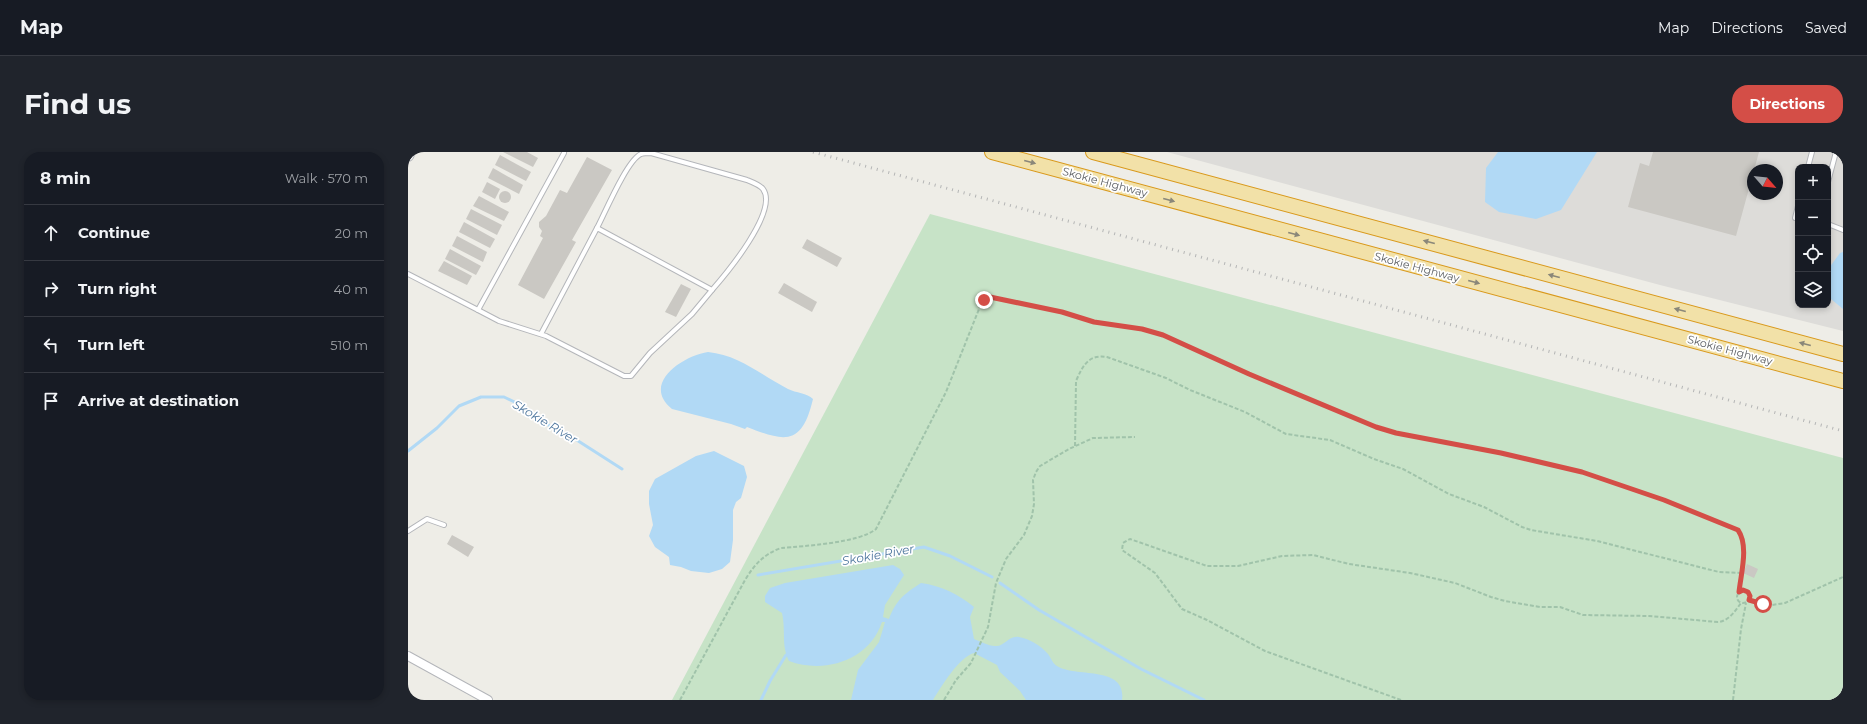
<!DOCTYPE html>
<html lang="en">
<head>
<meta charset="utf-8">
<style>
  body { margin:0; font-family:Montserrat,sans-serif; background:#20242c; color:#f1f3f6 }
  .controls { position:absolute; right:12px; top:12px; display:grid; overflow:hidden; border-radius:8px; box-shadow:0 2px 6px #0003 }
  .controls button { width:36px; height:36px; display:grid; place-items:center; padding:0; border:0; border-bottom:1px solid #363941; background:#171b24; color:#f1f3f6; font:20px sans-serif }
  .compass { position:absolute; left:1339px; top:12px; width:36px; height:36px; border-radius:50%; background:#171b24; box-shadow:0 2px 6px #0003; rotate:118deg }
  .stop { position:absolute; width:12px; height:12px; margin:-9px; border:3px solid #d44e47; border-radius:50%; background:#fff }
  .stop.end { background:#d44e47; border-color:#fff; box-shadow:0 1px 4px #0008 }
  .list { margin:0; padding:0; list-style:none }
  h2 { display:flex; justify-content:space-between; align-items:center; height:52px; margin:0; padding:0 16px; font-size:17px }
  h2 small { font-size:13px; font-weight:400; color:#9ea1a6 }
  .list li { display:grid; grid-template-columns:26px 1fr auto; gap:12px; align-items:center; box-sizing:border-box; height:56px; padding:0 16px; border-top:1px solid #363941 }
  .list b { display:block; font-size:15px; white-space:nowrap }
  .list em { font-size:13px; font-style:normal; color:#9ea1a6 }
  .icon { flex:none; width:22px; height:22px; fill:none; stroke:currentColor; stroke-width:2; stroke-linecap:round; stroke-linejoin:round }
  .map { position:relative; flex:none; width:1435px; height:548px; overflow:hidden; border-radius:16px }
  header { display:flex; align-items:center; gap:24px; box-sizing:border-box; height:56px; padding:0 20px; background:#171b24; border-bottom:1px solid #363941 }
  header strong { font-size:19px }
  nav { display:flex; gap:22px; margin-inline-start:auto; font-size:14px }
  .intro { display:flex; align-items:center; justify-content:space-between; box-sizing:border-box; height:96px; padding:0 24px }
  h1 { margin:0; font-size:28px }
  .button { padding:10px 18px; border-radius:16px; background:#d44e47; color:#fff; font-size:14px; font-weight:700 }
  main { display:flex; gap:24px; padding:0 24px }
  aside { flex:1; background:#171b24; border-radius:16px; box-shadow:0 2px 6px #0003 }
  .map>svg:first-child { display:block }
</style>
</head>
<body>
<header>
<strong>Map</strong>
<nav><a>Map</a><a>Directions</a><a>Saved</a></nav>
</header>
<div class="intro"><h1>Find us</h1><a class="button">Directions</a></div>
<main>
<aside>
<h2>8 min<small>Walk · 570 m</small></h2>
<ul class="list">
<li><svg class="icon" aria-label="ahead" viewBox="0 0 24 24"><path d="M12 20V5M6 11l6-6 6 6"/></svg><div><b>Continue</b></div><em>20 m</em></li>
<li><svg class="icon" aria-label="right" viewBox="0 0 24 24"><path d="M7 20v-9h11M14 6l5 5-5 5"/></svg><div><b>Turn right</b></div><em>40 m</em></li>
<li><svg class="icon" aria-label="left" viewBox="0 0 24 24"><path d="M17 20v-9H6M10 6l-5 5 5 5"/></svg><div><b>Turn left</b></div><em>510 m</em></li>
<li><svg class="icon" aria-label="arrive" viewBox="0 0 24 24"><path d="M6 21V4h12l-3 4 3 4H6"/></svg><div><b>Arrive at destination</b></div></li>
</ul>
</aside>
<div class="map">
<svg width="1435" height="548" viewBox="0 0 1435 548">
  <rect width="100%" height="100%" fill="#eeede7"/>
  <path fill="#dddcd9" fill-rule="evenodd" d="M 759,0 L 1435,0 L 1435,179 L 1252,133 ZM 1390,15 L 1420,15 L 1420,153 L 1390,153 ZM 1345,18 L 1369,18 L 1369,42 L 1345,42 Z"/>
  <polygon fill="#c7e3c7" points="522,62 1435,306 1435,548 264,548"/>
  <g fill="#b1d9f5">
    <polygon points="1090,0 1189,0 1153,58 1128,67 1091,60 1077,50 1078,16"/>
    <polygon points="1435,100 1435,157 1423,147 1420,138 1421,116 1432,101"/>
    <path d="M 300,200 C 331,203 353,223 380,237 C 388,241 399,241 405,247 C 394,294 377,290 339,275 L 337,277 L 323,272 L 264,257 C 233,232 274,204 300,200 Z"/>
    <polygon points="306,299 336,314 339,325 333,346 328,350 325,358 325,388 322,410 314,417 301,421 283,419 273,415 262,413 261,405 247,395 241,384 245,373 241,352 241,339 247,327 288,304"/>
    <path d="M 485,413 L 492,417 L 496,423 L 477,453 L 475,465 L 481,467 C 488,448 496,442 513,431 C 534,434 550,442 566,455 L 562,465 L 566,487 C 572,489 580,494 587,494 C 597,495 600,483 611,485 C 622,487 632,493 640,502 C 643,506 645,512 649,514 C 668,526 719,513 714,548 L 618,548 L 612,539 L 592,520 L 589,513 L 566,501 C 551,505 533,535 525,548 L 443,548 L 450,518 L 471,490 L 477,470 L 474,470 C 461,509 416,522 381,509 C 373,493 378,479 374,461 L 357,450 L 357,444 L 362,436 L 377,431 Z"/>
  </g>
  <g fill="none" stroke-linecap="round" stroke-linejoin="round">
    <g stroke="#b1d9f5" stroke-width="3">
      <polyline points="0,299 29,276 51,254 73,245 96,245 115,254 143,275 164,285 214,317"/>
      <polyline points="350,423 516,395 542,404 584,425"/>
      <polyline points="592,431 631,458 733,517 796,548"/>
      <polyline points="353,548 362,529 378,503"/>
    </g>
  </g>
  <g fill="#cac8c3">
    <polygon points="95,0 119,0 130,6 125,15"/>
    <polygon points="1245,0 1351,0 1328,84 1220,55 1232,11 1241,14"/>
    <polygon points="92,3 123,20 118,29 87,13"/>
    <polygon points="179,5 204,18 164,88 168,90 136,147 110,133 135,86 132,84 134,79 131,75 131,70 138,64 152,38 159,41"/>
    <polygon points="85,16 115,33 111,42 80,26"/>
    <polygon points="79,30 92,37 87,47 74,40"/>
    <circle cx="97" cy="45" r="6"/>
    <polygon points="71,44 101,60 96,69 65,54"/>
    <polygon points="63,57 94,73 89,83 58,67"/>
    <polygon points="56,70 87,87 82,96 51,80"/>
    <polygon points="49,84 79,100 75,110 44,94"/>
    <polygon points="399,87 434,106 429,115 394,96"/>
    <polygon points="42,97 73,114 68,123 37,107"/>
    <polygon points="36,109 64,124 59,133 30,119"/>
    <polygon points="376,131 409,150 404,160 370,141"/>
    <polygon points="273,132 283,137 268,165 257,160"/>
    <polygon points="44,383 66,395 60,405 39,392"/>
    <polygon points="1339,412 1350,417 1346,426 1335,421"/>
  </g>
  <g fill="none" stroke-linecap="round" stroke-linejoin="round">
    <g stroke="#b4b6ba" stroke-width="6">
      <g id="service">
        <polyline points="1400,15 1404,0"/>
        <polyline points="1420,30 1428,0"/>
        <polyline points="1387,66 1390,54"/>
        <polyline points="1420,72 1435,78"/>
        <path d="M 189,76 C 197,61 219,8 233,2 C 236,1 240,1 243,1 L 339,28 C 344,30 352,33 355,37 C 371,59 318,122 304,138"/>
        <polyline points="0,122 70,158 156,1"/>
        <polyline points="70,158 91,169 138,184 216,224 223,224 242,201 284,162 304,138 189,76 133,182"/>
        <polyline points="0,379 19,367 36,373"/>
      </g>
    </g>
    <g stroke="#b4b6ba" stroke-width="10">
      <polyline id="minor" points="0,504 80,548"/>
    </g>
    <g stroke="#b4b6ba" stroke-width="12">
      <polyline id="tertiary" points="0,4 2,0"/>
    </g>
    <g stroke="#d9991c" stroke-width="16">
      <g id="trunk">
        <polyline points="584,0 1435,229"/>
        <polyline points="685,0 1435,202"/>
      </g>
    </g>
    <g stroke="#a0c3aa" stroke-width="2" stroke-dasharray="4 2" stroke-linecap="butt">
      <path d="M 667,294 L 668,229 C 675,213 681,202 699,205 L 758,226 L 782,238 L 837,260 L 878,282 L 922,288 L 966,307 L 995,317 L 1041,342 L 1076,355 L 1114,375 L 1123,378 L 1189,389 L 1311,420 L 1333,421"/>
      <circle cx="1335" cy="445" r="6"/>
      <polyline points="1341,448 1364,453 1377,451 1435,425"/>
      <path d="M 272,548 L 337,428 C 346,413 356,402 373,396 C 396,394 451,391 468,377 L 538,240 L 573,152 L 576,148 L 582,145 L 654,160 L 686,170 L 734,177 L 755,183 L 841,222 L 968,275 L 987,281 L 1093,301 L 1174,320 L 1257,348 L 1329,378 C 1341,394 1333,421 1331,440"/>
      <polyline points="536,548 548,528 563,511 580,475 588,431 598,407 616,383 624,364 626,352 625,328 628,320 632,314 661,297 685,286 727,285"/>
      <path d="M 993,548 L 857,499 L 799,468 L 774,457 L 747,421 L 714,398 L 715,391 L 722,387 L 799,414 L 830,414 L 874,404 L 905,403 L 941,412 L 1002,421 L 1047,431 L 1083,445 L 1097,449 L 1132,455 L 1152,455 L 1175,463 L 1241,464 L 1310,470 C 1321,469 1327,459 1333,451"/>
      <polyline points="1325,548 1333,477 1338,451"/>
    </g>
    <use href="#service" stroke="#fff" stroke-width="4"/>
    <use href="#minor" stroke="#fff" stroke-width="8"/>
    <use href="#tertiary" stroke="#fff" stroke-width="10"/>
    <use href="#trunk" stroke="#f2e1a8" stroke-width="14"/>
    <polyline stroke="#b4b5b5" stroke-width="3" stroke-dasharray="1 5" stroke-linecap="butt" points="405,0 1435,279"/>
  </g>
  <defs><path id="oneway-solid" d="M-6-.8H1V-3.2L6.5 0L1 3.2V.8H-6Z"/></defs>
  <g fill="#8a8779">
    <use href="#oneway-solid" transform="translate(622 10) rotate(15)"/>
    <use href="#oneway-solid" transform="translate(761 48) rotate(15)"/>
    <use href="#oneway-solid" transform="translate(886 82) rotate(15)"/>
    <use href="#oneway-solid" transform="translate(1021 90) rotate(-165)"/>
    <use href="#oneway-solid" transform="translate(1146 124) rotate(-165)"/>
    <use href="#oneway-solid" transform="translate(1066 130) rotate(15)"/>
    <use href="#oneway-solid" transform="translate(1272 158) rotate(-165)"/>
    <use href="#oneway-solid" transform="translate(1397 192) rotate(-165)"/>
  </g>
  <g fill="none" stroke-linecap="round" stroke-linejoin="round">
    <path stroke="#d44e47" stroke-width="5" d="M 576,148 L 582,145 L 654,160 L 686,170 L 734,177 L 755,183 L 841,222 L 968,275 L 988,281 L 1093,301 L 1174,320 L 1256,348 L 1330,378 C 1341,394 1333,421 1331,440 L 1335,438 L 1340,440 L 1342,444 L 1341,448 L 1355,452"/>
  </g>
  <g text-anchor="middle" stroke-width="3.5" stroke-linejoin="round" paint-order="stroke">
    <g font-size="11" fill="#5e6165" stroke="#fff">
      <text transform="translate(697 30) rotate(15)" y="4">Skokie Highway</text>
      <text transform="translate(1009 115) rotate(15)" y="4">Skokie Highway</text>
      <text transform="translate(1322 198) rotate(15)" y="4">Skokie Highway</text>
    </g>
    <g font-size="12" font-style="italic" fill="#4c759d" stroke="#fff">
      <text transform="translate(137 270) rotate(31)" y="4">Skokie River</text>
      <text transform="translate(470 403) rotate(-10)" y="4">Skokie River</text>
    </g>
  </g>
</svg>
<div class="controls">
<button>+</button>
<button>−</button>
<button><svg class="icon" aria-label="locate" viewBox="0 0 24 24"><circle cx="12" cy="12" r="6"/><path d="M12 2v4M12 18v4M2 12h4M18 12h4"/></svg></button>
<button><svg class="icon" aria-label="layers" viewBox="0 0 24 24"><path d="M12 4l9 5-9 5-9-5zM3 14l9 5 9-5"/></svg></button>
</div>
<svg class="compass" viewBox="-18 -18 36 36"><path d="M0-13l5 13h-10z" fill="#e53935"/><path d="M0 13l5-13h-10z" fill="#9ea1a6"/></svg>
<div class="stop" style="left:1355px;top:452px"></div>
<div class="stop end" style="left:576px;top:148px"></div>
</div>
</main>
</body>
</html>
